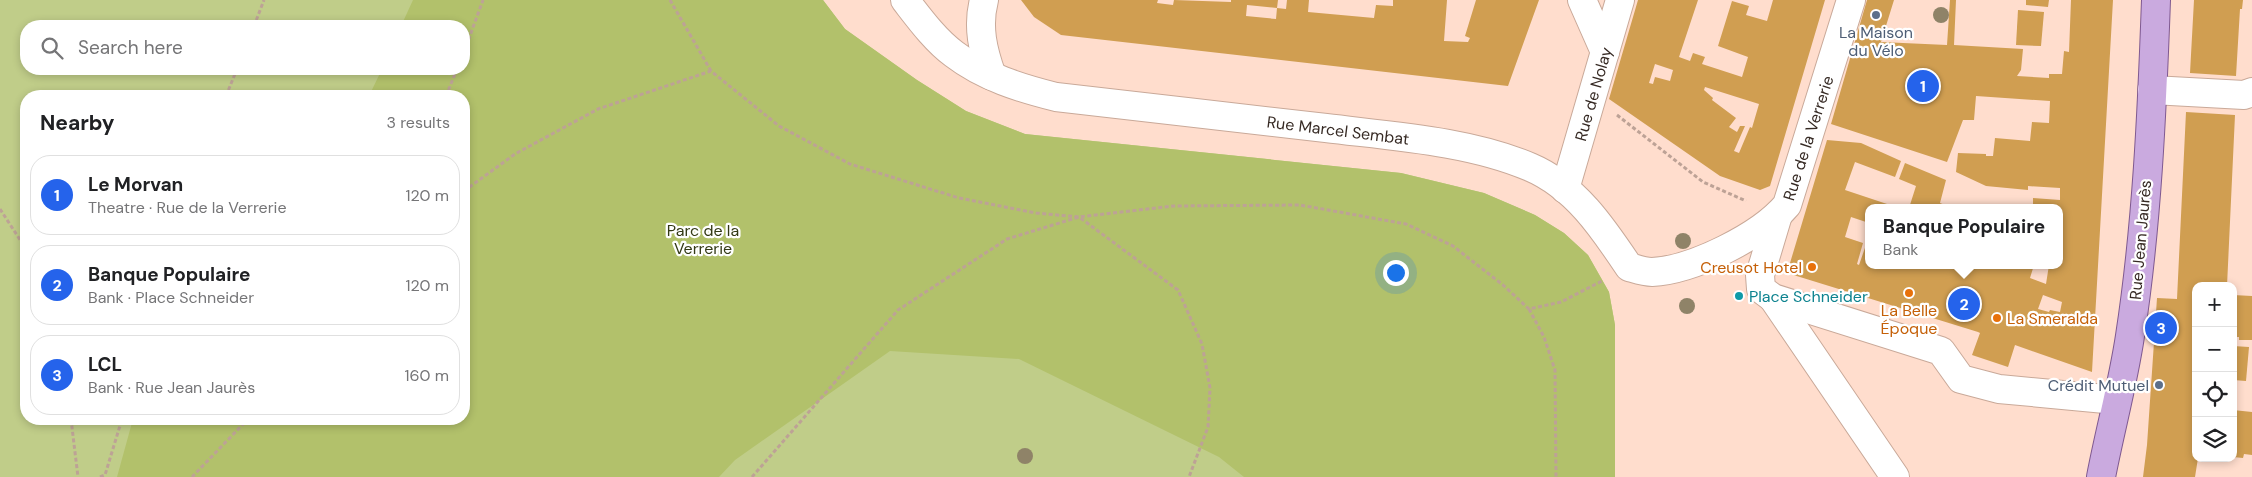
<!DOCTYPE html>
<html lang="en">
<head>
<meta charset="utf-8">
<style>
  body { margin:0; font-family:"DM Sans",sans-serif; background:#f6f6f6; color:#202124 }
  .controls { position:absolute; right:15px; bottom:15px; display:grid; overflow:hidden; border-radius:10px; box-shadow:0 2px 8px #0003 }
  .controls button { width:45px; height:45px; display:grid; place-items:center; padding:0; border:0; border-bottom:1px solid #e0e0e0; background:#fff; color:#202124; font:25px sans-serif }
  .you { position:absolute; left:1395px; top:272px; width:18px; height:18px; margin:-12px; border:4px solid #fff; border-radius:50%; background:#1a73e8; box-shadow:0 0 0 8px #1a73e833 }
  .badge { display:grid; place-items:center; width:32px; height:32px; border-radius:50%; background:#2563eb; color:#fff; font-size:16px; font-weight:700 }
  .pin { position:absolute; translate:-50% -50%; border:2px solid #fff; box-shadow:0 1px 5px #0006 }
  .popup { position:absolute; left:1865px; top:204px; width:198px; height:65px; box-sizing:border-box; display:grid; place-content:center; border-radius:10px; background:#fff; filter:drop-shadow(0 1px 4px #0005); font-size:16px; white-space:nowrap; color:#757577 }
  .popup b { font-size:19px; color:#202124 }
  .popup::after { content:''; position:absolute; left:50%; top:100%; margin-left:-10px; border:10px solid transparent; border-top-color:#fff }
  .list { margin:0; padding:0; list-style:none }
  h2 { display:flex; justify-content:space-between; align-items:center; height:65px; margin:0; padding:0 20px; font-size:21px }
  h2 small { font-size:16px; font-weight:400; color:#757577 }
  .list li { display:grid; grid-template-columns:32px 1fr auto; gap:15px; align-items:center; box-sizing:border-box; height:80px; margin:0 10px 10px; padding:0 10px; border:1px solid #e0e0e0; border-radius:20px }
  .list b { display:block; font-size:19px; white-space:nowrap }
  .list p { margin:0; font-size:16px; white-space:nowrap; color:#757577 }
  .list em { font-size:16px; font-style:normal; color:#757577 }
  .icon { flex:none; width:28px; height:28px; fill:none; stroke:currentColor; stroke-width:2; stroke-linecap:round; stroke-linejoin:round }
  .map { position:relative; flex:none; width:2252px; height:477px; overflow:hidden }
  .search { position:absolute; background:#fff; box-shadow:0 2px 8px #0003; left:20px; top:20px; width:450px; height:55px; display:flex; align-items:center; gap:12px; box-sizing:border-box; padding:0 18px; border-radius:20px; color:#757577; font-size:19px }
  .panel { position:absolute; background:#fff; box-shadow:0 2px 8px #0003; left:20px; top:90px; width:450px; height:335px; border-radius:20px }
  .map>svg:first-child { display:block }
</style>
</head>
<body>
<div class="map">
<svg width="2252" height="477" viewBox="0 0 2252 477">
  <rect width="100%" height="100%" fill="#ffddcd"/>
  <path fill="#c0cd89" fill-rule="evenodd" d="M 0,0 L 823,0 L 845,29 L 917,80 L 966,111 L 1025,134 L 1401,173 L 1484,193 L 1535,215 L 1564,233 L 1588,255 L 1609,292 L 1615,325 L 1615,477 L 0,477 ZM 26,26 L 464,26 L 464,69 L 26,69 ZM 26,96 L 464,96 L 464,419 L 26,419 Z"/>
  <polygon fill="#b2c16b" points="413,0 823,0 845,29 917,80 966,111 1025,134 1401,173 1484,193 1535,215 1564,233 1588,255 1609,292 1615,325 1615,477 1244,477 1219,457 1019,359 890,351 735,460 719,477 117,477 133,419 464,419 464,96 369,96 382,69 464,69 464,26 401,26"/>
  <g fill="#d09e51" fill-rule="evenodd">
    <polygon points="1021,0 1158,0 1157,3 1173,5 1174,0 1231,2 1231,0 1278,0 1277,8 1247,5 1246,16 1276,19 1277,8 1286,9 1287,0 1309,0 1308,12 1374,18 1376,5 1393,6 1393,0 1447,0 1444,41 1468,42 1470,38 1465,36 1476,0 1539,0 1508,86 1061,35 1034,17"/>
    <path d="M 1638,0 L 1698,0 L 1679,57 L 1690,61 L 1693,53 L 1705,57 L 1702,64 L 1742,77 L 1748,57 L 1718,46 L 1732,1 L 1749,6 L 1746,15 L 1767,21 L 1773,0 L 1825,0 L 1770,186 L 1760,190 L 1720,176 L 1609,99 ZM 1655,64 L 1673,70 L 1670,81 L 1655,77 L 1653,84 L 1649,83 ZM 1705,87 L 1759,104 L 1752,128 L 1750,127 L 1739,153 L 1734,151 L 1745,126 L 1740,126 L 1737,132 L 1729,127 L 1736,118 L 1712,100 L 1713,98 L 1704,90 Z"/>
    <path d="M 1867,0 L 1894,0 L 1881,42 L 1947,45 L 1950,0 L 1956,0 L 1954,45 L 2023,49 L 2021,70 L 2017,76 L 2049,78 L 2049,74 L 2062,74 L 2064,51 L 2069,52 L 2071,0 L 2113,0 L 2092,372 L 2015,345 L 2008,367 L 1972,355 L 1980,333 L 1978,332 L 1787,273 L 1827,140 L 1861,143 L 1901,161 L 1895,177 L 1855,162 L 1845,190 L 1896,207 L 1869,208 L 1869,223 L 1851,217 L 1845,237 L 1863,243 L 1857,264 L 1859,265 L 1866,245 L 1869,246 L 1869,265 L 2034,265 L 2030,278 L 2046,284 L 2049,265 L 2059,265 L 2059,208 L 2033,208 L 2033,198 L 2060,200 L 2060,188 L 2028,186 L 2028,190 L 1986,186 L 1956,172 L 1958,153 L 1986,154 L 1986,156 L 1993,156 L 1995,138 L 2030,141 L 2032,122 L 2049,123 L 2050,101 L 1976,96 L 1974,120 L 1963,120 L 1947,162 L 1831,124 ZM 2043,295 L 2062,302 L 2060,312 L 2050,310 L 2049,312 L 2038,309 Z"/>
    <polygon points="2026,0 2049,0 2048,7 2026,5"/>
    <polygon points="2194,0 2243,0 2242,9 2240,9 2236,76 2190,73"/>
    <polygon points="2018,10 2044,12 2041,46 2016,45"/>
    <polygon points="2186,112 2235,115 2227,286 2196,286 2196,458 2198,458 2195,477 2143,477 2147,445 2157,298 2177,299"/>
    <polygon points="1905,163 1946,180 1940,203 1952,208 1909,208 1916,186 1899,179"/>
    <polygon points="2233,295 2252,296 2252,340 2239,340 2239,337 2233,337"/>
    <polygon points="2233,346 2249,347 2246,381 2233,380"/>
    <polygon points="2233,410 2252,412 2252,455 2244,454 2243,458 2233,457"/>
  </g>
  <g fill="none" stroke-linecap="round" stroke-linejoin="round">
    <g stroke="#c9a999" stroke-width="30">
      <g id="minor">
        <path d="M 905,0 C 919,18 935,40 954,54 C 984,77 1020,88 1056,97 C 1146,107 1236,118 1326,128 C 1391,136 1470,141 1530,167 C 1575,186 1603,228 1629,267 C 1636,269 1644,272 1652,272 C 1693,270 1761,236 1787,205 L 1851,0"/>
        <path d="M 984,0 C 977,27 983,51 992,76"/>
        <polyline points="1582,0 1605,52"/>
        <polyline points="2152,90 2244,95 2252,92"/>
        <polyline points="1565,189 1620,0"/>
        <polyline points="1778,215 1760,275 1761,289 1773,298 1941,351 1961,379 1999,389 2116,400"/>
        <polyline points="1773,298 1895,477"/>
      </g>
    </g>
    <g stroke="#7f5990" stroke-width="30">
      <path id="major" d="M 2101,477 C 2110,430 2123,383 2130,336 C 2147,225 2152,112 2156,0"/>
    </g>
    <g stroke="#bda296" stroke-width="3" stroke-dasharray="4 2.5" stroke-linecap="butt">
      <polyline points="670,0 711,71"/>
      <polyline points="254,26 264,0"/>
      <polyline points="464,52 483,0"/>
      <polyline points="226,96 237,69"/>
      <polyline points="446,96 457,69"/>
      <polyline points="1617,115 1703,182 1746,201"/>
      <polyline points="464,191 515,154 598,109 711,71 779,126 850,164 959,198 1036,213 1079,217 1178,290 1202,344 1210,388 1208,427 1189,477"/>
      <polyline points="0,209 26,249"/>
      <polyline points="1529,309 1544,337 1555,370 1556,477"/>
      <polyline points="71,419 78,477"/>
      <polyline points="100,477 105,475 122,419"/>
      <polyline points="192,477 248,419"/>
      <polyline points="752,477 898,310 1007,239 1079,217 1173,206 1300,205 1406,224 1453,246 1503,285 1529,309 1561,302 1602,281"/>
    </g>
    <use href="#minor" stroke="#fff" stroke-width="28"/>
    <use href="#major" stroke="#caaadf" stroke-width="28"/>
  </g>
  <g fill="#8f8368">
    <circle cx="1941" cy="15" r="8"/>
    <circle cx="1683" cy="241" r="8"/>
    <circle cx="1687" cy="306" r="8"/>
    <circle cx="1025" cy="456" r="8"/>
  </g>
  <g fill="#5c6f8a" stroke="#fff" stroke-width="2">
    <circle cx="1876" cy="15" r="5"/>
    <circle cx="2159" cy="385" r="5"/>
  </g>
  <g fill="#e8710a" stroke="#fff" stroke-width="2">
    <circle cx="1812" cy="267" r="5"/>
    <circle cx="1909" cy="293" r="5"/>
    <circle cx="1997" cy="318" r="5"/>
  </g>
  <circle fill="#0f9aa8" stroke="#fff" stroke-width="2" cx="1739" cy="296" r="5"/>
  <g text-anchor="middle" stroke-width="4.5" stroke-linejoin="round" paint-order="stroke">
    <g font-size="16" fill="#4e5e75" stroke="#fff">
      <text x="1876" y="38">La Maison<tspan x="1876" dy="18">du Vélo</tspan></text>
      <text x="2149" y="391" text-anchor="end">Crédit Mutuel</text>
    </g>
    <g font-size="16" fill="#362a24" stroke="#fff">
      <text transform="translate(1593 94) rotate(-74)" y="6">Rue de Nolay</text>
      <text transform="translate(1338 130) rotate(7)" y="6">Rue Marcel Sembat</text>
      <text transform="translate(1808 138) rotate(-72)" y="6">Rue de la Verrerie</text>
      <text transform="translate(2140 240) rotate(-85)" y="6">Rue Jean Jaurès</text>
    </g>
    <g font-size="16" fill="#333915" stroke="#fff">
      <text x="703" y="236">Parc de la<tspan x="703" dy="18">Verrerie</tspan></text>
    </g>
    <g font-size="16" fill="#c56008" stroke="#fff" text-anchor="end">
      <text x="1802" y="273">Creusot Hotel</text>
      <text x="1909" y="316" text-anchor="middle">La Belle<tspan x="1909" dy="18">Époque</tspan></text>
      <text x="2007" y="324" text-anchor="start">La Smeralda</text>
    </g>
    <g font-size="16" fill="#0d838f" stroke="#fff" text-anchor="start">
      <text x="1749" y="302">Place Schneider</text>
    </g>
  </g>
</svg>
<div class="controls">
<button>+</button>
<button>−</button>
<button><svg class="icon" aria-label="locate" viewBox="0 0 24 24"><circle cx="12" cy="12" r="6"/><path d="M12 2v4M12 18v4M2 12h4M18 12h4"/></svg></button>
<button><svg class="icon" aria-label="layers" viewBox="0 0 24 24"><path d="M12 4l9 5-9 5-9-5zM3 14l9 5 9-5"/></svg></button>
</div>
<div class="you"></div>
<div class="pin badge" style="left:1923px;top:86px">1</div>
<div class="pin badge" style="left:1964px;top:304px">2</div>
<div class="popup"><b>Banque Populaire</b>Bank</div>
<div class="pin badge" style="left:2161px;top:328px">3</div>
<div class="search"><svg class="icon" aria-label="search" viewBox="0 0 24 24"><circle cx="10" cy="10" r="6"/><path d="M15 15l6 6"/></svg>Search here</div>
<section class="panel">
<h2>Nearby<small>3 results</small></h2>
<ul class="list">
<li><span class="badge">1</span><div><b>Le Morvan</b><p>Theatre · Rue de la Verrerie</p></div><em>120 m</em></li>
<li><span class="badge">2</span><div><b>Banque Populaire</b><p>Bank · Place Schneider</p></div><em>120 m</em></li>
<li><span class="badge">3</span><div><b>LCL</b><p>Bank · Rue Jean Jaurès</p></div><em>160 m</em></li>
</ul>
</section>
</div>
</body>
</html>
